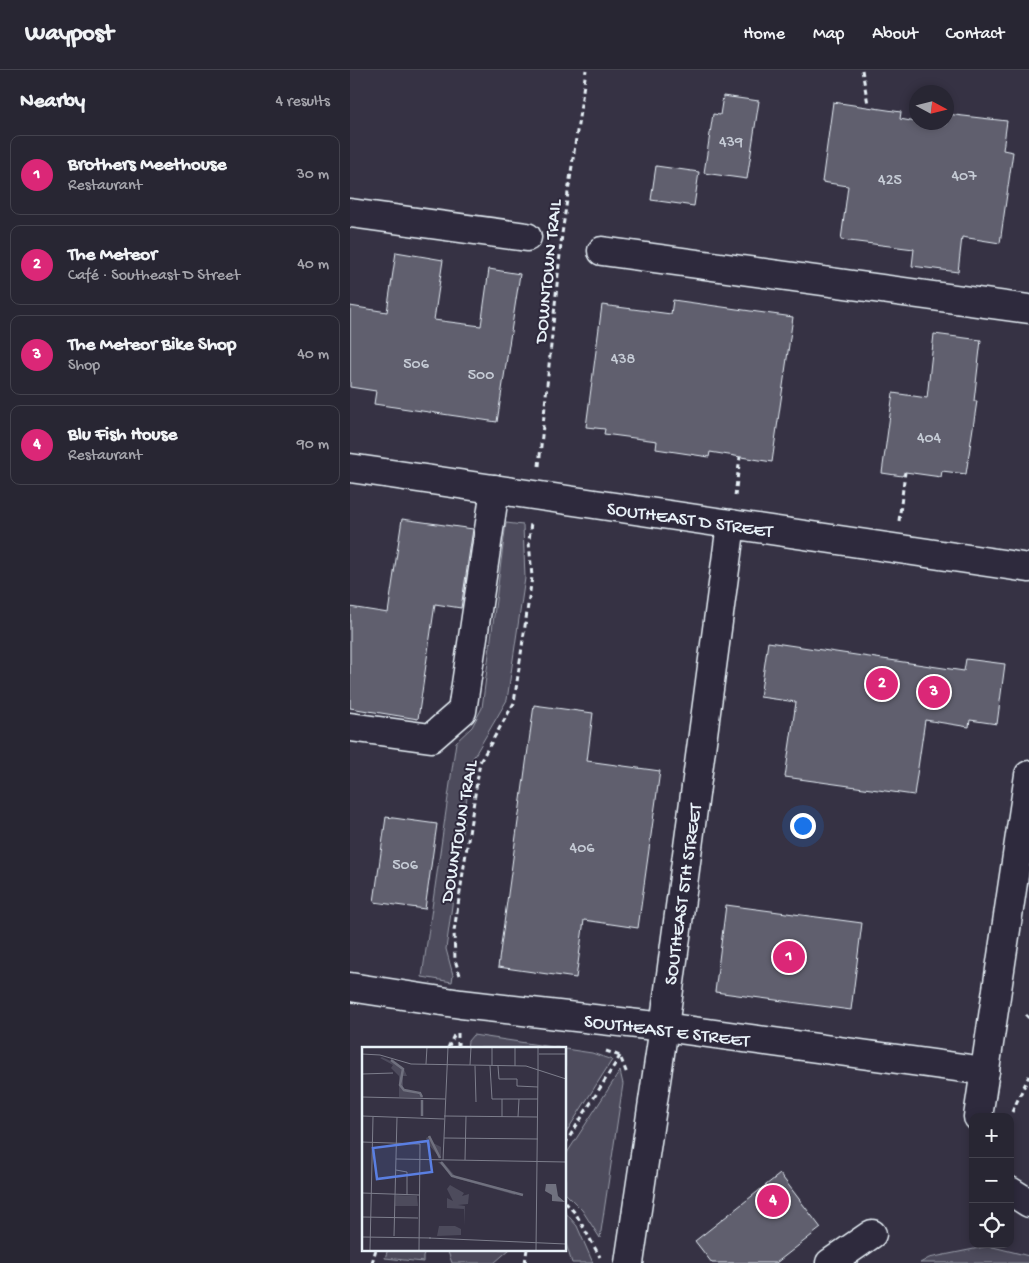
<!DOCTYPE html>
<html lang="en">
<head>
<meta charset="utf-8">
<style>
  body { margin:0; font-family:"Gochi Hand",sans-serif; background:#34323f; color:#f1f3f6 }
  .controls { position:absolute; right:15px; bottom:15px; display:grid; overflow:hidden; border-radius:10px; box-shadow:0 2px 8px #0003 }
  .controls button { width:45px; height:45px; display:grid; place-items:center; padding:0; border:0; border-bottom:1px solid #44434e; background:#282633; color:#f1f3f6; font:25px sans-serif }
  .compass { position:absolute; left:559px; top:15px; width:45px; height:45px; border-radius:50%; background:#282633; box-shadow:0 2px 8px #0003; rotate:97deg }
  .you { position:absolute; left:452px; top:755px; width:18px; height:18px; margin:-12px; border:4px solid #fff; border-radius:50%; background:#1a73e8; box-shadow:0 0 0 8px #1a73e833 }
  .badge { display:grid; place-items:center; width:32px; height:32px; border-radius:50%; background:#db2777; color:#fff; font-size:16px; font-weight:700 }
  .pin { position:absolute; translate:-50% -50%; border:2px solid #fff; box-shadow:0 1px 5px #0006 }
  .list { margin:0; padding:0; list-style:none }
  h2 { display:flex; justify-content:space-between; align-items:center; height:65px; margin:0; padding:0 20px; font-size:21px }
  h2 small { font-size:16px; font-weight:400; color:#a5a5ac }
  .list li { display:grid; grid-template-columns:32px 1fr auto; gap:15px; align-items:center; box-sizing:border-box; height:80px; margin:0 10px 10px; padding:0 10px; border:1px solid #44434e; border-radius:10px }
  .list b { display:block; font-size:19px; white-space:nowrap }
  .list p { margin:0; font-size:16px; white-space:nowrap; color:#a5a5ac }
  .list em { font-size:16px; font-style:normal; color:#a5a5ac }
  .icon { flex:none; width:28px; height:28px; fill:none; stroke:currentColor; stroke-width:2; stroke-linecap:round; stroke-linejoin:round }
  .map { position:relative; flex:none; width:679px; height:1193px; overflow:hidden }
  header { display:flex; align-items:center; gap:30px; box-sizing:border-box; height:70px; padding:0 25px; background:#282633; border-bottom:1px solid #44434e }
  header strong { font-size:24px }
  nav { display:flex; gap:28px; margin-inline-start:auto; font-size:18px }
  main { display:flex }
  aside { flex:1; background:#282633 }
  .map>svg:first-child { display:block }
</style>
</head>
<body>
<header>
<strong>Waypost</strong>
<nav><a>Home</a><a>Map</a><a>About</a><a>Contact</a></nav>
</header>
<main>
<aside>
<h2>Nearby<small>4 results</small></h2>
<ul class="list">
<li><span class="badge">1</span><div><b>Brothers Meethouse</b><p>Restaurant</p></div><em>30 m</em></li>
<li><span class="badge">2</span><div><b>The Meteor</b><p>Café · Southeast D Street</p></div><em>40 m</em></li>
<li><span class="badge">3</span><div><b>The Meteor Bike Shop</b><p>Shop</p></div><em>40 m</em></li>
<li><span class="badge">4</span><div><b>Blu Fish House</b><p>Restaurant</p></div><em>90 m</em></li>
</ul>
</aside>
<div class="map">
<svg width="679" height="1193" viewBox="0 0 679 1193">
  <rect width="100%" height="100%" fill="#363244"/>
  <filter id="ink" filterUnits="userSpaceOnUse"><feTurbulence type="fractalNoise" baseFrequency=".02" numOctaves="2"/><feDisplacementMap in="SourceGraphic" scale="10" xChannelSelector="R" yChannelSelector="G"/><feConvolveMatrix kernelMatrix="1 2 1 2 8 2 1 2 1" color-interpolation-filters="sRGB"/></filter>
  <g filter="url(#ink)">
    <g fill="#4d4b5c" stroke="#9a9eaa">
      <polygon points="156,453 173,455 175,508 157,630 122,690 96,879 103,905 102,912 72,907 106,672 122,657 132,638"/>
      <polygon points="123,965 209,978 117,978 118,971"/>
      <polygon points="215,979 242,983 262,990 215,1064"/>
      <polygon points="270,1001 273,1014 250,1168 232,1140 215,1123 215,1086"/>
      <polygon points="215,1142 227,1156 243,1193 222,1193 215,1171"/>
      <polygon points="639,1176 679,1186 679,1193 570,1193 579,1188"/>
      <polygon points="38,1179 76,1179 73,1187 73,1192 35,1188"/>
      <polygon points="97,1179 160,1179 144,1193 102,1193"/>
    </g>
    <g fill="#605e6e" stroke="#e8f1f8">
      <polygon points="373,26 409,31 397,109 354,103 363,44 370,45"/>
      <polygon points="483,32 551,42 550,49 566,52 596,55 596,44 657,51 653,80 663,82 650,173 612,167 608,202 562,196 564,179 491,170 498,116 472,112"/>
      <polygon points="306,96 349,102 344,136 301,130"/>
      <polygon points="46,182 93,190 84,250 131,256 139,199 170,204 147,352 24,334 26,321 0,317 0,236 37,242"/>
      <polygon points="323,230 443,247 422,392 360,382 359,387 306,379 307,371 254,364 255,359 236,357 252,235 321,244"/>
      <polygon points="584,264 631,270 624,331 627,331 616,404 592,401 591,407 555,402 552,406 532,403 543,323 577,328"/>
      <polygon points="52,449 123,459 111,538 85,534 68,649 0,638 0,537 38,543"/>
      <polygon points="418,572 614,601 616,589 655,594 647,654 620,650 619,657 575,650 564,725 435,707 446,632 410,627"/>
      <polygon points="184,635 243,643 237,691 310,701 288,858 234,850 226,908 148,897"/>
      <polygon points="36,747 87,754 75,839 24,832"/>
      <polygon points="376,835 512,853 501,940 365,922"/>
      <polygon points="430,1104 471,1158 426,1193 362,1193 345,1171"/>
    </g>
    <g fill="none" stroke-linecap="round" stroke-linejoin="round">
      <g stroke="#e8f1f8" stroke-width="31">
        <g id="minor">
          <polyline points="0,143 177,167"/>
          <polyline points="252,181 679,239"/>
          <polyline points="0,398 679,498"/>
          <polyline points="0,657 81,668 112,641 145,419"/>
          <polyline points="0,917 111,934 314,957 635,1001"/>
          <polyline points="628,1047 679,705"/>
          <polyline points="660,1121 679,1133"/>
          <polyline points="279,1193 314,957 381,454"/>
          <polyline points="480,1193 522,1164"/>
        </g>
      </g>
      <g stroke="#e8f1f8" stroke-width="3" stroke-dasharray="5 4" stroke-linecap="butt">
        <polyline points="512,0 518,34"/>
        <polyline points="189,396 212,164 236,0"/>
        <polyline points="385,426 390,387"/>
        <polyline points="549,451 555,402"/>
        <polyline points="110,905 105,890 104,861 130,692 164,633 182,507 179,471 181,452"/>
        <polyline points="676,945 679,948"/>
        <polyline points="108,963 108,978"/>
        <polyline points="98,978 105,963"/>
        <polyline points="256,981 270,986 277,1004"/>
        <polyline points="662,1042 679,1006"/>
        <polyline points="215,1074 270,986"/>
        <polyline points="215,1132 226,1144 250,1187"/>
        <polyline points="22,1193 26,1179"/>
        <polyline points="175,1193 177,1179"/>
      </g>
      <use href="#minor" stroke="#2f2a3d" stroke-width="28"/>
    </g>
  </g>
  <g text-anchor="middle" stroke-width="4" stroke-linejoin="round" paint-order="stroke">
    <g font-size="16" fill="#c6ccd6">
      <text x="381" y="76">439</text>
      <text x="614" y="110">407</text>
      <text x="540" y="114">425</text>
      <text x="273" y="293">438</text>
      <text x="66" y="298">506</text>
      <text x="131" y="309">500</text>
      <text x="579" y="372">404</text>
      <text x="232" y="782">406</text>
      <text x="55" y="799">506</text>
    </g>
    <g font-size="19" fill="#e8f1f8" stroke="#2f2a3d">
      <text transform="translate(196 201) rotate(-84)" y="7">DOWNTOWN TRAIL</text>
      <text transform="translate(340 448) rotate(8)" y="7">SOUTHEAST D STREET</text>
      <text transform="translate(107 761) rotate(-80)" y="7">DOWNTOWN TRAIL</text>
      <text transform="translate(331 824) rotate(-82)" y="7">SOUTHEAST 5TH STREET</text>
      <text transform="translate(317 959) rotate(7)" y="7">SOUTHEAST E STREET</text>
    </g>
  </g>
  <g transform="translate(12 977)">
    <rect width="204" height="204" fill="#363244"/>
    <path d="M 20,10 L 41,20 L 45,29 L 41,29 L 41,43 L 60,48 L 61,51 L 37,50 L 37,29 L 29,21 L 31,18 L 18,11 ZM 68,89 L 71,96 L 79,100 L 79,112 L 67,98 L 64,91 ZM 76,115 L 81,115 L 94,130 L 154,145 L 153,148 L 93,131 ZM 88,138 L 102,146 L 100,149 L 107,147 L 106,157 L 96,158 L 103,159 L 102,179 L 102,162 L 85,161 L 85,151 L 91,154 L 85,142 ZM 34,148 L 55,149 L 56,159 L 33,159 ZM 77,179 L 93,179 L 99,182 L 99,188 L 75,189 Z" fill="#4d4b5c"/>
    <path d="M 184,137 L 194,137 L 196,149 L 203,155 L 190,154 L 190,148 L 183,144 Z" fill="#70717f"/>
    <path fill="none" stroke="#70717f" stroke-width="2.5" d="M 29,13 L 41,22 L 38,38 L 42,43 L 58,46 L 60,50M 60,69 L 60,53M 67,89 L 78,111M 79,115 L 90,129 L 161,148"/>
    <path fill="none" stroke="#7d7e8c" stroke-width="1" d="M 176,0 L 176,23M 0,7 L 18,8 L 49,17 L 164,19 L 204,32M 177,7 L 204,7M 64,17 L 65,0M 108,18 L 109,0M 130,18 L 130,0M 113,19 L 114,55M 128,19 L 130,52 L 176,52M 136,19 L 137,32 L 155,32 L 155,39 L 176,40M 153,19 L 153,0M 0,27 L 31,26M 0,50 L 83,52M 0,69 L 82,72M 82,69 L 176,70M 140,70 L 140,52M 156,70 L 157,52M 82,91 L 176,92M 0,95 L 58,97 L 57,203M 34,112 L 204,115M 81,113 L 86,0M 103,113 L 104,69M 34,123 L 45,125 L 45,148M 0,146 L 57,148M 0,170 L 56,171M 32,189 L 35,70M 0,190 L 69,191M 67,191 L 204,197M 8,203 L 11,70M 174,203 L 176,23"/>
    <path fill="#5a7fe2" fill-opacity="0.15" stroke="#5a7fe2" stroke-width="2.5" d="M 66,94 L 70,125 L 15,132 L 11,101 Z"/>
    <rect width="204" height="204" fill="none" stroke="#e8f1f8" stroke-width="2.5"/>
  </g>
</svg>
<div class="controls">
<button>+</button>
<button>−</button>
<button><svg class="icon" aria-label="locate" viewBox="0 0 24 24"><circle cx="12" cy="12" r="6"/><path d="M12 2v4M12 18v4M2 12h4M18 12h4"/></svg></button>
</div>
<svg class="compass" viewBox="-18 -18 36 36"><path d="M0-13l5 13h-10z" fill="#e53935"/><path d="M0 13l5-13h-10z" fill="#a5a5ac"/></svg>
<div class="you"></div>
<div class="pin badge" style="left:439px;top:887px">1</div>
<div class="pin badge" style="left:532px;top:614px">2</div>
<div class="pin badge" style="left:584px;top:622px">3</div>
<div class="pin badge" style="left:423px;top:1131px">4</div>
</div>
</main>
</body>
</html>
